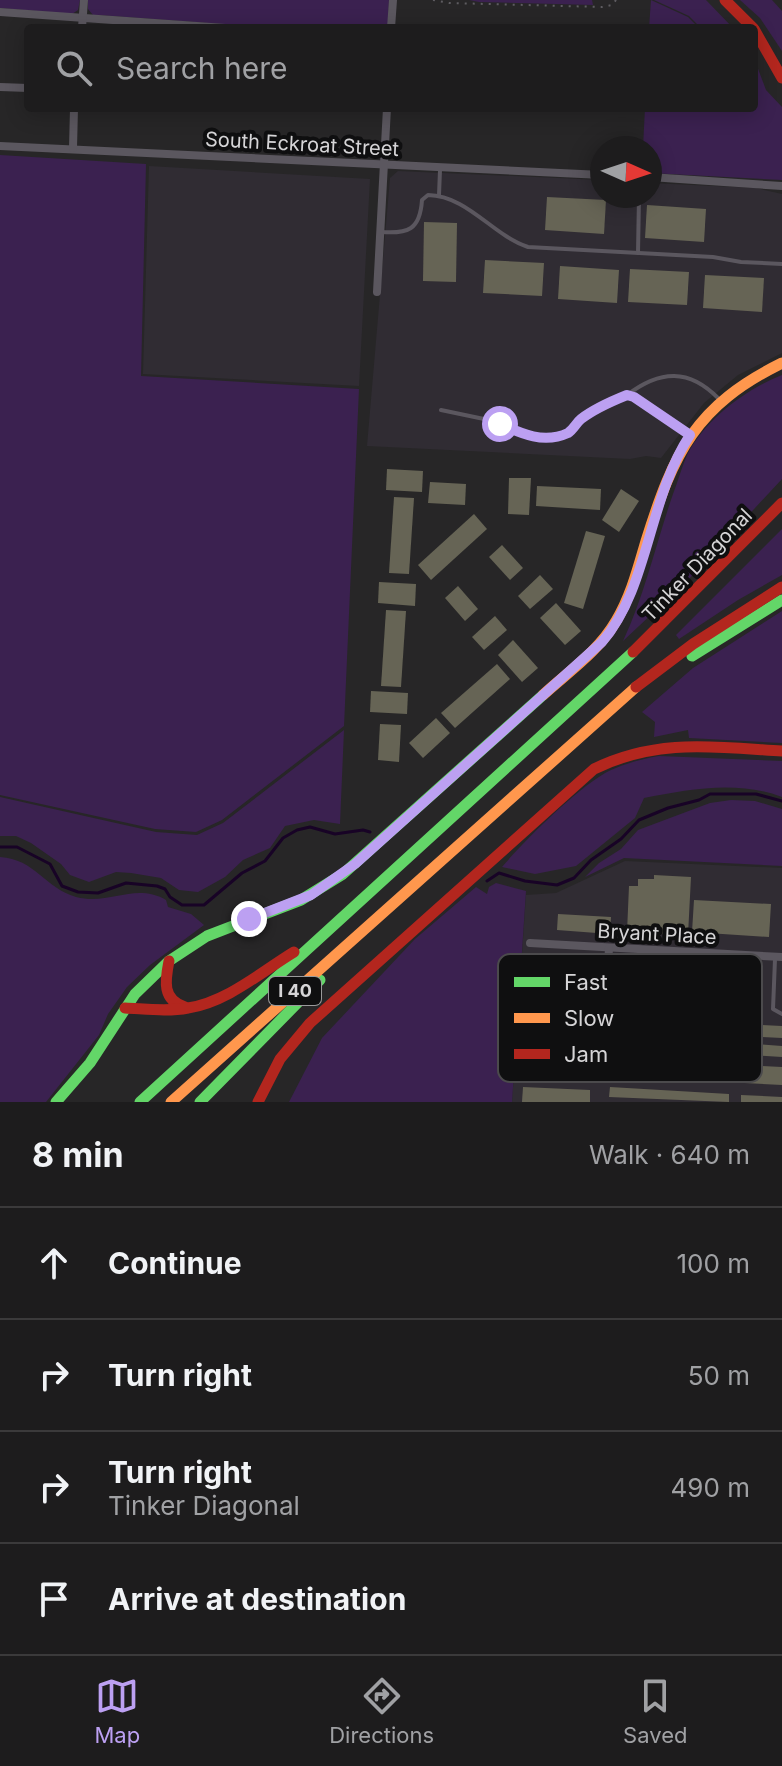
<!DOCTYPE html>
<html lang="en">
<head>
<meta charset="utf-8">
<style>
  body { margin:0; font-family:Inter,sans-serif; background:#2a292a; color:#f1f3f6 }
  .compass { position:absolute; left:590px; top:136px; width:72px; height:72px; border-radius:50%; background:#1d1c1d; box-shadow:0 4px 20px #0003; rotate:93deg }
  .stop { position:absolute; width:24px; height:24px; margin:-18px; border:6px solid #bca0f2; border-radius:50%; background:#fff }
  .stop.end { background:#bca0f2; border-color:#fff; box-shadow:0 2px 8px #0008 }
  .list { margin:0; padding:0; list-style:none }
  h2 { display:flex; justify-content:space-between; align-items:center; height:104px; margin:0; padding:0 32px; font-size:34px }
  h2 small { font-size:26px; font-weight:400; color:#a0a1a4 }
  .list li { display:grid; grid-template-columns:52px 1fr auto; gap:24px; align-items:center; box-sizing:border-box; height:112px; padding:0 32px; border-top:2px solid #3b3a3b }
  .list b { display:block; font-size:30px; white-space:nowrap }
  .list p { margin:0; font-size:26px; white-space:nowrap; color:#a0a1a4 }
  .list em { font-size:26px; font-style:normal; color:#a0a1a4 }
  .icon { flex:none; width:44px; height:44px; fill:none; stroke:currentColor; stroke-width:2; stroke-linecap:round; stroke-linejoin:round }
  .map { position:relative; flex:none; width:782px; height:1102px; overflow:hidden }
  .search { position:absolute; background:#1d1c1d; box-shadow:0 4px 20px #0003; left:24px; right:24px; top:24px; height:88px; display:flex; align-items:center; gap:20px; box-sizing:border-box; padding:0 28px; border-radius:8px; color:#a0a1a4; font-size:30px }
  .sheet { height:552px; background:#1d1c1d }
  nav { display:flex; justify-content:space-around; align-items:center; box-sizing:border-box; height:112px; border-top:2px solid #3b3a3b; background:#1d1c1d; font-size:22px; color:#a0a1a4 }
  nav a { display:grid; justify-items:center; gap:4px }
  nav .on { color:#bca0f2 }
  .map>svg:first-child { display:block }
</style>
</head>
<body>
<div class="map">
<svg width="782" height="1102" viewBox="0 0 782 1102">
  <rect width="100%" height="100%" fill="#272627"/>
  <g fill="#302c33">
    <polygon points="149,166 370,179 359,386 143,374"/>
    <polygon points="398,171 602,180 602,196 650,196 650,183 756,188 782,194 782,353 738,375 704,403 661,458 646,456 630,459 367,446 390,178"/>
    <polygon points="625,861 782,868 782,1102 512,1102 526,895 556,893"/>
  </g>
  <g fill="#3b2150">
    <polygon points="0,0 80,0 78,10 72,14 0,8"/>
    <polygon points="88,0 389,0 388,28 278,28 98,15 93,15 88,9"/>
    <polygon points="469,0 592,0 593,5 479,2"/>
    <polygon points="651,0 688,17 699,28 649,28"/>
    <polygon points="654,0 706,0 733,28 701,28 689,16"/>
    <polygon points="740,0 772,0 782,11 782,51 760,18"/>
    <polygon points="754,58 766,90 782,107 782,180 650,173 650,148 643,148 645,108 754,108"/>
    <polygon points="0,155 146,164 141,376 359,389 344,726 222,820 196,832 155,829 0,795"/>
    <path d="M 782,375 L 782,479 L 687,581 L 623,641 C 645,594 656,543 673,494 C 678,481 682,466 688,453 C 707,418 746,389 782,375 Z"/>
    <polygon points="782,529 782,575 738,600 679,639 676,635"/>
    <polygon points="782,611 782,743 689,738 688,730 654,737 655,722 642,712 693,668"/>
    <polygon points="344,730 340,824 314,820 285,826 270,848 243,860 225,877 198,892 179,890 161,878 131,873 116,872 89,882 70,875 61,864 31,843 16,836 0,836 0,797 156,832 197,835 223,823"/>
    <path d="M 659,756 L 782,761 L 782,797 C 738,780 689,789 644,798 L 635,818 L 576,866 L 535,874 L 502,867 C 524,841 581,784 611,770 C 627,763 642,759 659,756 Z"/>
    <polygon points="731,800 755,801 782,809 782,866 624,858 585,877 599,863 621,849 638,830 710,803"/>
    <path d="M 0,857 C 35,859 45,888 76,897 C 110,906 134,882 166,900 L 168,907 L 191,914 L 204,925 L 150,965 L 127,987 L 108,1014 L 99,1035 L 46,1102 L 0,1102 Z"/>
    <polygon points="496,883 526,891 512,1102 289,1102 322,1038 415,939 476,887 487,894 489,887"/>
  </g>
  <g fill="none" stroke-linecap="round" stroke-linejoin="round">
    <g stroke="#180326" stroke-width="3">
      <polyline points="0,847 17,847 50,864 62,886 78,892 98,893 126,883 157,886 165,889 170,897 182,905 204,905 242,873 265,861 283,838 297,830 310,827 335,834 363,830 370,832"/>
      <polyline points="487,881 499,873 525,881 557,885 574,878 591,860 621,839 639,820 668,808 699,800 710,794 756,794 782,801"/>
    </g>
  </g>
  <g fill="#666455">
    <polygon points="547,197 606,200 604,234 545,230"/>
    <polygon points="647,205 706,209 704,242 645,238"/>
    <polygon points="424,222 457,223 456,282 423,281"/>
    <polygon points="485,260 544,263 542,296 483,293"/>
    <polygon points="560,266 619,270 617,303 558,299"/>
    <polygon points="630,269 689,272 687,305 628,302"/>
    <polygon points="705,275 764,278 762,312 703,308"/>
    <polygon points="387,469 423,471 422,492 386,490"/>
    <polygon points="509,478 531,478 529,515 508,514"/>
    <polygon points="430,482 466,484 465,505 428,503"/>
    <polygon points="537,486 601,489 600,510 536,506"/>
    <polygon points="621,489 639,501 619,532 602,520"/>
    <polygon points="394,497 414,498 409,574 389,573"/>
    <polygon points="474,514 487,529 431,580 418,565"/>
    <polygon points="586,531 605,536 583,609 564,603"/>
    <polygon points="502,545 523,568 510,580 489,557"/>
    <polygon points="540,575 553,589 530,609 518,596"/>
    <polygon points="379,582 416,584 415,606 378,603"/>
    <polygon points="458,586 478,609 465,621 445,598"/>
    <polygon points="556,603 581,631 565,645 540,618"/>
    <polygon points="386,610 406,611 401,687 381,686"/>
    <polygon points="495,616 507,630 484,650 472,637"/>
    <polygon points="513,640 538,668 522,682 498,655"/>
    <polygon points="497,664 510,679 455,728 441,713"/>
    <polygon points="371,691 408,693 407,714 370,712"/>
    <polygon points="436,718 450,733 423,758 409,743"/>
    <polygon points="380,724 401,725 399,762 378,760"/>
    <polygon points="654,875 691,877 688,935 627,932 629,886 638,886 638,879 654,879"/>
    <polygon points="694,900 771,904 769,937 692,932"/>
    <polygon points="558,914 611,917 610,934 557,930"/>
    <polygon points="622,1018 782,1026 782,1038 622,1030"/>
    <polygon points="739,1043 782,1046 782,1057 738,1054"/>
    <polygon points="611,1059 782,1067 782,1085 610,1076"/>
    <polygon points="523,1087 590,1090 590,1102 522,1102"/>
    <polygon points="610,1087 729,1094 729,1102 609,1097"/>
    <polygon points="741,1095 782,1097 782,1102 741,1102"/>
  </g>
  <g fill="none" stroke-linecap="round" stroke-linejoin="round">
    <polyline stroke="#5e5c61" stroke-width="2" stroke-dasharray="2 6" stroke-linecap="butt" points="433,0 449,3 602,7 612,5 616,0"/>
    <g stroke="#5b575f" stroke-width="4">
      <polyline points="439,195 440,170"/>
      <path d="M 381,232 C 408,234 420,230 422,200 L 428,195 C 468,196 492,235 528,247 L 713,257 L 741,262 L 782,264"/>
      <polyline points="638,253 639,196"/>
      <path d="M 627,395 C 660,370 689,368 719,399"/>
      <polyline points="441,410 484,419 527,436 543,438 567,433 579,420 627,395 634,397 688,434"/>
      <polyline points="775,959 773,1009 782,1014"/>
    </g>
    <g stroke="#5b575f" stroke-width="8">
      <polyline points="0,12 225,28"/>
      <polyline points="82,28 84,0"/>
      <polyline points="391,28 393,0"/>
      <polyline points="0,87 28,88"/>
      <polyline points="0,146 602,175"/>
      <polyline points="73,148 74,108"/>
      <polyline points="650,177 782,186"/>
      <polyline points="377,292 387,108"/>
      <polyline points="530,943 782,957"/>
      <polyline points="605,1017 609,948"/>
    </g>
    <g stroke="#63d668" stroke-width="11">
      <polyline points="692,656 782,600"/>
      <polyline points="56,1102 90,1063 135,994 169,961 207,936 301,900 343,874 543,695"/>
      <polyline points="140,1102 633,652"/>
      <polyline points="200,1102 320,980"/>
    </g>
    <g stroke="#ff974d" stroke-width="11">
      <path d="M 543,695 C 568,672 599,651 616,621 C 631,596 638,568 646,541 C 674,452 695,406 782,363"/>
      <polyline points="171,1102 636,687"/>
    </g>
    <g stroke="#b3261e" stroke-width="11">
      <polyline points="725,0 753,28"/>
      <polyline points="754,29 782,78"/>
      <polyline points="633,652 782,503"/>
      <polyline points="636,687 693,644 782,587"/>
      <path d="M 169,961 C 165,981 162,1000 185,1007"/>
      <path d="M 125,1008 C 146,1009 168,1012 188,1008 C 227,1002 261,972 294,952"/>
      <path d="M 258,1102 L 280,1059 L 310,1023 L 594,769 C 657,738 715,747 782,751"/>
    </g>
  </g>
  <g fill="none" stroke-linecap="round" stroke-linejoin="round">
    <path stroke="#bca0f2" stroke-width="10" d="M 249,919 L 311,895 L 355,864 L 602,642 C 649,588 648,499 690,435 L 634,397 L 627,395 C 612,401 594,409 581,419 C 576,423 574,429 568,433 C 544,444 522,434 500,424"/>
  </g>
  <g text-anchor="middle" stroke-width="8" stroke-linejoin="round" paint-order="stroke">
    <rect fill="#0f0f10" stroke="#9a9a9b" stroke-width="2" x="269" y="977" width="52" height="28" rx="6"/>
    <g font-size="18" font-weight="bold" fill="#d6d5d7">
      <text x="295" y="997">I 40</text>
    </g>
    <g font-size="20" fill="#d6d5d7" stroke="#0f0f10">
      <text transform="translate(302 144) rotate(3)" y="7">South Eckroat Street</text>
      <text transform="translate(697 565) rotate(-46)" y="7">Tinker Diagonal</text>
      <text transform="translate(657 934) rotate(3)" y="7">Bryant Place</text>
    </g>
  </g>
  <rect x="498" y="954" width="264" height="128" rx="12" fill="#0f0f10" stroke="#4b4a4c" stroke-width="2"/>
  <rect x="514" y="977" width="36" height="10" fill="#63d668"/>
  <rect x="514" y="1013" width="36" height="10" fill="#ff974d"/>
  <rect x="514" y="1049" width="36" height="10" fill="#b3261e"/>
  <g font-size="22" fill="#d6d5d7">
    <text x="564" y="990">Fast</text>
    <text x="564" y="1026">Slow</text>
    <text x="564" y="1062">Jam</text>
  </g>
</svg>
<svg class="compass" viewBox="-18 -18 36 36"><path d="M0-13l5 13h-10z" fill="#e53935"/><path d="M0 13l5-13h-10z" fill="#a0a1a4"/></svg>
<div class="stop" style="left:500px;top:424px"></div>
<div class="stop end" style="left:249px;top:919px"></div>
<div class="search"><svg class="icon" aria-label="search" viewBox="0 0 24 24"><circle cx="10" cy="10" r="6"/><path d="M15 15l6 6"/></svg>Search here</div>
</div>
<section class="sheet">
<h2>8 min<small>Walk · 640 m</small></h2>
<ul class="list">
<li><svg class="icon" aria-label="ahead" viewBox="0 0 24 24"><path d="M12 20V5M6 11l6-6 6 6"/></svg><div><b>Continue</b></div><em>100 m</em></li>
<li><svg class="icon" aria-label="right" viewBox="0 0 24 24"><path d="M7 20v-9h11M14 6l5 5-5 5"/></svg><div><b>Turn right</b></div><em>50 m</em></li>
<li><svg class="icon" aria-label="right" viewBox="0 0 24 24"><path d="M7 20v-9h11M14 6l5 5-5 5"/></svg><div><b>Turn right</b><p>Tinker Diagonal</p></div><em>490 m</em></li>
<li><svg class="icon" aria-label="arrive" viewBox="0 0 24 24"><path d="M6 21V4h12l-3 4 3 4H6"/></svg><div><b>Arrive at destination</b></div></li>
</ul>
</section>
<nav>
<a class="on"><svg class="icon" aria-label="map" viewBox="0 0 24 24"><path d="M3 6l6-2 6 2 6-2v14l-6 2-6-2-6 2zM9 4v14M15 6v14"/></svg>Map</a>
<a><svg class="icon" aria-label="directions" viewBox="0 0 24 24"><path d="M12 3l9 9-9 9-9-9zM9 14v-3h6M13 9l2 2-2 2"/></svg>Directions</a>
<a><svg class="icon" aria-label="saved" viewBox="0 0 24 24"><path d="M7 4h10v16l-5-4-5 4z"/></svg>Saved</a>
</nav>
</body>
</html>
